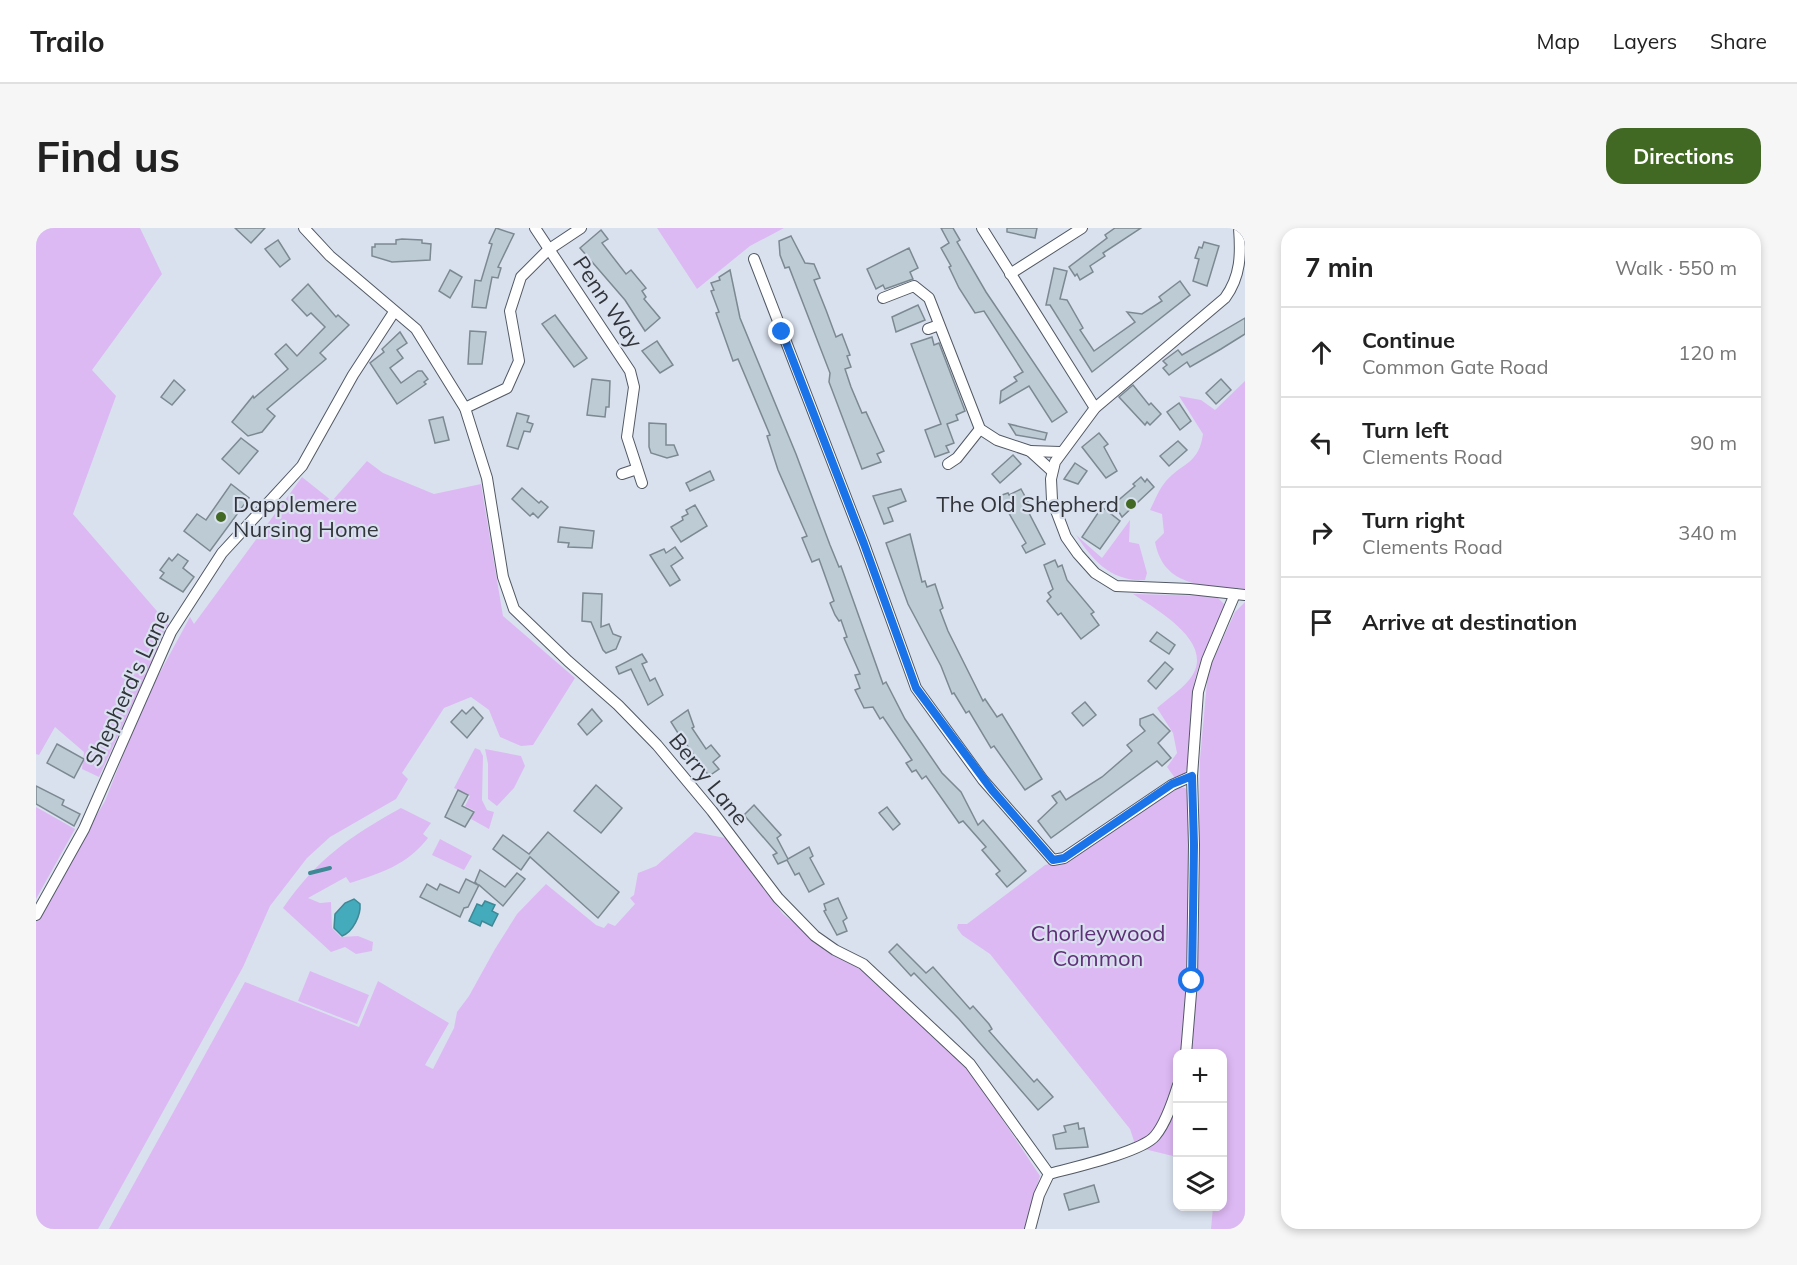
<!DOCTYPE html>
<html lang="en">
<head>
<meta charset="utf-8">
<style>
  body { margin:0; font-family:Mulish,sans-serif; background:#f6f6f6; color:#222 }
  .controls { position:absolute; right:18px; bottom:18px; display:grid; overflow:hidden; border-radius:12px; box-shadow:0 3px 9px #0003 }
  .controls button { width:54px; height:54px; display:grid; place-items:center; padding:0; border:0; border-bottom:2px solid #e0e0e0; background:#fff; color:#222; font:30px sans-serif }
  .stop { position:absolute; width:18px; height:18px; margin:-14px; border:4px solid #1a73e8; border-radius:50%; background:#fff }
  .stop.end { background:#1a73e8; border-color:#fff; box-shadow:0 2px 6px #0008 }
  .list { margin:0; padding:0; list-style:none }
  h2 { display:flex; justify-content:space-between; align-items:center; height:78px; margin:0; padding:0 24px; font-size:26px }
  h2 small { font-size:20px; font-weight:400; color:#767676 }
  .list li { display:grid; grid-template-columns:39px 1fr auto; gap:18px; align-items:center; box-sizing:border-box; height:90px; padding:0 24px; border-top:2px solid #e0e0e0 }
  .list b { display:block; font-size:22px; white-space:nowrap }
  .list p { margin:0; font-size:20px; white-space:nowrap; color:#767676 }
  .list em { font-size:20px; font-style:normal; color:#767676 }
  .icon { flex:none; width:33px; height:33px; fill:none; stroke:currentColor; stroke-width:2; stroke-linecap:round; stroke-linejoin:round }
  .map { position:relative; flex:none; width:1209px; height:1001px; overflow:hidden; border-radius:18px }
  header { display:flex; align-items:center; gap:36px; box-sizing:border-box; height:84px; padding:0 30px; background:#fff; border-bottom:2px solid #e0e0e0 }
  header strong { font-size:28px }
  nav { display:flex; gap:33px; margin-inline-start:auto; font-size:21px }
  .intro { display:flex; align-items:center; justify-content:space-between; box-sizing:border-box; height:144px; padding:0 36px }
  h1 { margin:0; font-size:42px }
  .button { padding:15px 27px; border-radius:18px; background:#426924; color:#fff; font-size:21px; font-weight:700 }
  main { display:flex; gap:36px; padding:0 36px }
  aside { flex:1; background:#fff; border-radius:18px; box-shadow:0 3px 9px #0003 }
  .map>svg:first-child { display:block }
</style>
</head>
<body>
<header>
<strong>Trailo</strong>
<nav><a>Map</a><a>Layers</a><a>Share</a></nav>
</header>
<div class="intro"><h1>Find us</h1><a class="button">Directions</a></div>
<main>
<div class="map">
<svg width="1209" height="1001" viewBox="0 0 1209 1001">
  <rect width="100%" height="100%" fill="#d9e1ef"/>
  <g fill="#ddb9f3">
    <polygon points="0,0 104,0 126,46 56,142 80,168 37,286 133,397 63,549 46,541 48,524 19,499 3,527 0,526"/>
    <polygon points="621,0 748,0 714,18 661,61"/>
    <path d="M 1209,153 L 1209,361 C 1170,357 1128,361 1119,314 L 1128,305 L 1126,286 L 1114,282 C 1119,272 1123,261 1130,253 C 1147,234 1163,236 1167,206 L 1143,168 L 1165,172 L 1179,182 Z"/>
    <polygon points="331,233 347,245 398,266 445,256 467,388 539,450 497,517 485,518 464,509 453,482 435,469 408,480 366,545 372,551 360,571 294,609 271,630 234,678 207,739 62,1001 0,1001 0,690 69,573 109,472 154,389 158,396 266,249 296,273"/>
    <path d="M 1094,292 L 1093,314 L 1103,316 L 1111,345 L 1109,352 C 1076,354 1057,333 1040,307 L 1066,330 Z"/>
    <path d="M 1097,366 L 1180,368 L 1188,376 C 1188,397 1171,415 1164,435 C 1152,466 1155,504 1153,536 L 1149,545 L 1139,550 L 1131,539 L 1141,525 L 1137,505 L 1121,480 C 1131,471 1144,463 1153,452 C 1183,416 1121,382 1097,366 Z"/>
    <polygon points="1209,374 1209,1001 1175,1001 1177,979 1186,978 1186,826 1142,826 1141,929 1100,919 1094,901 954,726 926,707 921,700 922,696 931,696 1009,637 1031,632 1144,559 1149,560 1153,564 1162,676 1164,531 1172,443 1199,384"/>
    <polygon points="439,520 444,522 447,528 446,572 451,582 458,584 453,601 435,591 439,583 429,578 434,568 418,560"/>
    <polygon points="449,521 485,528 489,538 478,560 461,578 452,571 452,536"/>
    <polygon points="0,579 39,601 0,671"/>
    <path d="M 365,580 L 395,595 L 387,606 L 392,610 C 371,637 345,645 314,655 L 310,649 L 272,670 L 284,675 L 295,674 L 296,700 L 305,709 L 322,708 L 337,714 L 336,723 L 320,726 L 309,719 L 295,724 L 247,680 C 282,630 313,609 365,580 Z"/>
    <polygon points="659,604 689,610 747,686 797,727 821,739 931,838 1004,948 988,1001 73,1001 209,754 323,799 342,753 413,795 389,837 397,841 418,800 421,784 433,768 459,721 481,686 510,656 560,697 568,700 572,695 579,698 599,676 594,670 598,667 602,645 620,638"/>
    <polygon points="404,611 436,628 428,642 396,627"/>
    <polygon points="274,743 333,767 321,796 262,773"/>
  </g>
  <g fill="#44abbc" stroke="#3f8895" stroke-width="1.5">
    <path d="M 318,671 L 324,676 C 325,687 317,704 306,708 L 298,700 L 299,686 L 309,675 Z"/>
    <polygon points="449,673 459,677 456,683 462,686 456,698 446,693 444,698 433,693 441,676 446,678"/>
  </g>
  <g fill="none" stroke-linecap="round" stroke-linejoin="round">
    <polyline stroke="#3f8895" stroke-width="4" points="274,645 294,640"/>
  </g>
  <g fill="#bccbd4" stroke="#7c8992" stroke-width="1.5">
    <polygon points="199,0 229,0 215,15"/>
    <polygon points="460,0 478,6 462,39 465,40 462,50 456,49 450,80 436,79 439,52 445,53 456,16 453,15"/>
    <polygon points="905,0 917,0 924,12 921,14 950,64 1031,184 1016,194 993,158 964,175 965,163 981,153 978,149 987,144 948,83 939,85 923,60 913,39 915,38 905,20 913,15"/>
    <polygon points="971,0 1001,0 999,10 971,4"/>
    <polygon points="1079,0 1105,0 1067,25 1069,28 1054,38 1057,44 1044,52 1041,46 1039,48 1033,39 1071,10 1069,7"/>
    <polygon points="565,2 572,11 566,15 590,46 595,42 610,60 606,63 610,69 608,71 624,90 609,103 589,72 544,20"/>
    <polygon points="755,8 769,35 778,36 784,50 778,52 790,82 800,109 806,106 814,127 811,128 815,139 809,141 815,159 826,185 830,184 848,223 841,226 845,234 826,241 793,154 794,145 753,39 749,40 744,27 743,13"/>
    <polygon points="366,11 386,12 386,15 395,16 394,32 356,34 336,28 336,19 339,19 339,16 360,16 360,12"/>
    <polygon points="242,12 254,31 244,39 229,21"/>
    <polygon points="1168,14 1183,18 1171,58 1157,53 1163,31 1159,30 1163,19 1166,20"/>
    <polygon points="873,20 882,40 874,44 877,51 849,61 847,57 840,61 831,41"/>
    <polygon points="1018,40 1031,43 1024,71 1031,72 1047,100 1044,102 1058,123 1099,94 1091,84 1106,86 1126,73 1123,69 1144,53 1154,67 1056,144 1014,77 1010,77"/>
    <polygon points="414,42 426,49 414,70 403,63"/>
    <polygon points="694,42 704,90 760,226 794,317 803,339 805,338 847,456 850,454 869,491 906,545 925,564 942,597 947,592 990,643 971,659 960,646 964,643 946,622 950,619 927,593 923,595 890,548 886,551 880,542 876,544 870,535 876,532 847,489 844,491 837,479 828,480 819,462 824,460 819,447 824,446 808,410 811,409 805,392 803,393 799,387 794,375 798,373 783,331 776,334 766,310 771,308 742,242 731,208 734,207 702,131 697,133 680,85 683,84 675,63 678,62 675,55 684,52 683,49"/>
    <polygon points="272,56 300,89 302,87 313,97 284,125 290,131 231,181 239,188 226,204 212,208 196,194 217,168 218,170 252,141 239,126 250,116 261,128 289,99 275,85 271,88 256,72"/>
    <polygon points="882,77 889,92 860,104 856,89"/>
    <polygon points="519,87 551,130 538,139 506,96"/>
    <polygon points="1209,90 1209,106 1185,121 1154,139 1151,134 1133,147 1127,140 1131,137 1127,133 1142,122 1146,127"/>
    <polygon points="434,103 450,104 446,136 432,136"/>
    <polygon points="364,104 371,115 361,122 367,130 354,140 365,155 382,143 386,143 392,151 388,154 390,156 361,176 334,135 348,124 346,121"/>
    <polygon points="896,109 898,117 903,115 929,183 920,187 922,192 911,196 918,215 910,218 913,224 899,229 889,202 905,196 875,116"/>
    <polygon points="621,113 637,137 624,145 606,123"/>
    <polygon points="556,151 574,153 573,179 570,179 569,189 551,187"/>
    <polygon points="1185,151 1195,162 1180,176 1170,165"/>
    <polygon points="138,152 149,162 136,177 125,169"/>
    <polygon points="1097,157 1113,177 1115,175 1125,186 1114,197 1111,194 1109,197 1083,169"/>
    <polygon points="1143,175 1155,193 1144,202 1131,184"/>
    <polygon points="481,185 493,188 491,194 497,196 494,204 488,203 482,221 471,218"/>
    <polygon points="407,189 413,212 399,215 393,192"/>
    <polygon points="613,195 630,196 630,217 638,217 642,227 631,230 615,225 613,219"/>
    <polygon points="973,196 1011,205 1009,212 980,207"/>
    <polygon points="1063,205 1072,216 1068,219 1081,243 1070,250 1046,219"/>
    <polygon points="205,210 222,223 203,246 186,231"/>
    <polygon points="1142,213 1151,222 1133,238 1124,228"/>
    <polygon points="977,227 985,236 964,255 956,246"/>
    <polygon points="1039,235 1051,243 1042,256 1028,251"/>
    <polygon points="674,243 678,252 654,263 650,255"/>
    <polygon points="1105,249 1109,254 1111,251 1118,259 1086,289 1078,276 1099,258 1097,256"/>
    <polygon points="195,256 213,270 174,323 148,303 161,286 170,292"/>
    <polygon points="486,260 503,275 505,273 512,279 502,290 497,285 494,288 476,271"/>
    <polygon points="865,261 870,273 852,280 857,293 848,296 837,268"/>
    <polygon points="985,261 997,283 993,285 1009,316 990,325 986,318 990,315 963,268 972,265 973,267"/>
    <polygon points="659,277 671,298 645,314 635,299 647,292 646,289 652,286 650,282"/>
    <polygon points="1066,279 1084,293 1064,321 1046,309"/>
    <polygon points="524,299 558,303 556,320 532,319 533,315 522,314"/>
    <polygon points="874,306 886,354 889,353 891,359 899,356 907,380 904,382 912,403 947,473 949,471 961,489 966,486 1006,551 989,562 958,518 955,520 933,483 930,485 918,465 916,466 905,438 872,376 850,315"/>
    <polygon points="639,319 647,330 635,338 644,352 634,358 614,327 628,321 630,325"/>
    <polygon points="142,326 152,333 147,340 158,349 147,364 124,350 128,345 124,342 133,330 136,333"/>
    <polygon points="1019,332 1022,339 1026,337 1031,352 1058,384 1055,386 1063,397 1045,411 1025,385 1022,387 1011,373 1015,369 1012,365 1017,361 1008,337"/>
    <polygon points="547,365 566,366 565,399 573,396 577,406 585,409 580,421 570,425 567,422 555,394 546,393"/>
    <polygon points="1121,404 1139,417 1133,426 1114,413"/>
    <polygon points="606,426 611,434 606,436 614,453 619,450 627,467 612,477 595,441 583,446 580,439"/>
    <polygon points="1129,434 1137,441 1120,461 1112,453"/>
    <polygon points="1049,474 1060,487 1047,498 1036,485"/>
    <polygon points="437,479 447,490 431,510 415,494 426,482 430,486"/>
    <polygon points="556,481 566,493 551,507 542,496"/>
    <polygon points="652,482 658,499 656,500 670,521 675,517 684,528 677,534 683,541 673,548 646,510 639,510 642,505 635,494"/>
    <polygon points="1117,486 1134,503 1122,515 1135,530 1126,538 1121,533 1015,610 1002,593 1021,575 1016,568 1024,563 1030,572 1066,549 1096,523 1091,517 1109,503 1104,497 1104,491"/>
    <polygon points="21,516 48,531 38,550 11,535"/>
    <polygon points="560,557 586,580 565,605 538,583"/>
    <polygon points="0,558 28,572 26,577 44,586 38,598 0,576"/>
    <polygon points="422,562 432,567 426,578 438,584 429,599 409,589"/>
    <polygon points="718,577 745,607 741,610 752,631 773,619 777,628 774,630 788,656 773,664 763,645 759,647 751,632 742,636 737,627 741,625 708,587"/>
    <polygon points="851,579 864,596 857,602 843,585"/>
    <polygon points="512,604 583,664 562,690 494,629 485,642 457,621 467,607 493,626"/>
    <polygon points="444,642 469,659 481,645 489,651 467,678 443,657 432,679 428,680 424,689 384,669 391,656 401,662 404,656 423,665 430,651 442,657 439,654"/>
    <polygon points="802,670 811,690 807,693 811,703 801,707 788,683 790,682 788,676"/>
    <polygon points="861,716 890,745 897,739 934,781 937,778 953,796 956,801 953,803 998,854 1001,851 1017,869 1002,882 923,791 878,745 875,748 853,724"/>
    <polygon points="1042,895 1043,901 1048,900 1052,919 1020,921 1017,907 1030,904 1028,898"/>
    <polygon points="1058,957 1063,974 1033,982 1028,966"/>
  </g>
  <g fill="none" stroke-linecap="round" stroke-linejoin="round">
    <g stroke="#525964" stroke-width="12">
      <g id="street">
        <polyline points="268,0 294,28 380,101 429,180 451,250 467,349 478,381 532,433 582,477 621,517 676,583 742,670 779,708 799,722 827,736 934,836 1013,946 1003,967 994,1001"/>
        <polyline points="499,0 594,143 598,159 591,209 606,255"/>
        <polyline points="946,0 1059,180"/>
        <path d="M 1203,0 C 1205,26 1205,48 1189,70 L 1059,180 L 1019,234 L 1015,251 L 1016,272 L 1030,309 L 1042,326 L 1059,345 L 1080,358 L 1154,361 L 1209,367"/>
        <polyline points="718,31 828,316 880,460 947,552 1017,632 1028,630 1136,557 1156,548"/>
        <polyline points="974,46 1046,0"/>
        <polyline points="847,70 878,58 893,70 944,201 961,212 994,223 1016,243"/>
        <polyline points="892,101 903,97"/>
        <polyline points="429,180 471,160 483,133 474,83 485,49 512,22 545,0"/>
        <polyline points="994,223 1024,224"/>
        <polyline points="912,236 921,230 944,201"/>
        <polyline points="586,246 601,241"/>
        <polyline points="0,687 48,601 135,404 186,325 266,238 317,147 358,84"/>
        <polyline points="1150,826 1156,753 1158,617 1156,548 1162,464 1171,432 1199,366"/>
        <path d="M 1013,946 C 1035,940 1106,924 1119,908 C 1130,895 1137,873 1142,857"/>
      </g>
    </g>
    <use href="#street" stroke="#fff" stroke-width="10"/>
  </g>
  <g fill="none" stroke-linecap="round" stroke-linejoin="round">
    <polyline stroke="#1a73e8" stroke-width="8" points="746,104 828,316 880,460 956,562 1017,632 1028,630 1136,556 1156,548 1158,617 1156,753"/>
  </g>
  <g fill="#426924" stroke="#d9e1ef" stroke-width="2">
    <circle cx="1095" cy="276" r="6"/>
    <circle cx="185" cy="289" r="6"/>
  </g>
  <g text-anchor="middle" stroke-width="4.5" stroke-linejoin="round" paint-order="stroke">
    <g font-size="22" fill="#32353a" stroke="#d9e1ef">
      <text transform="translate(572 74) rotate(56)" y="8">Penn Way</text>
      <text transform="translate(91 460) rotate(-65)" y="8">Shepherd's Lane</text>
      <text transform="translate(673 551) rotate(51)" y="8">Berry Lane</text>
    </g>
    <g font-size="22" fill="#32353a" stroke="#d9e1ef" text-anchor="start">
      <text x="197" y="284">Dapplemere<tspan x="197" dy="25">Nursing Home</tspan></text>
      <text x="1083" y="284" text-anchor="end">The Old Shepherd</text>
    </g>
    <g font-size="22" fill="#5f2f78" stroke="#d9e1ef">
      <text x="1062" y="713">Chorleywood<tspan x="1062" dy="25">Common</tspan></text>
    </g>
  </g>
</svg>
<div class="controls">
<button>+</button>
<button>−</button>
<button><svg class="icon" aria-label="layers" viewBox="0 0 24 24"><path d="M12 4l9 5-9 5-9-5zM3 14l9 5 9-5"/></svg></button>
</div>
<div class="stop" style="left:1156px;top:753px"></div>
<div class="stop end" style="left:746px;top:104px"></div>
</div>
<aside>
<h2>7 min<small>Walk · 550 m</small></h2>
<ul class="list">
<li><svg class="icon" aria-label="ahead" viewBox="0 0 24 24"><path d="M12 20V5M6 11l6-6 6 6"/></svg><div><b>Continue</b><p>Common Gate Road</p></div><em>120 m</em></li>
<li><svg class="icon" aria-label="left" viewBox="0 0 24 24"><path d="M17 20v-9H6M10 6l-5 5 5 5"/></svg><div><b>Turn left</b><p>Clements Road</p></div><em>90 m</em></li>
<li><svg class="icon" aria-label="right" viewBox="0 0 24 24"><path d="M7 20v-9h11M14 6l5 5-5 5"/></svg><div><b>Turn right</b><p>Clements Road</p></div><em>340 m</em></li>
<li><svg class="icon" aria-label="arrive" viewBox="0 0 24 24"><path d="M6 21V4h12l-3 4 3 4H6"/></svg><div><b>Arrive at destination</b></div></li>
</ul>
</aside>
</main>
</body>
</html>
